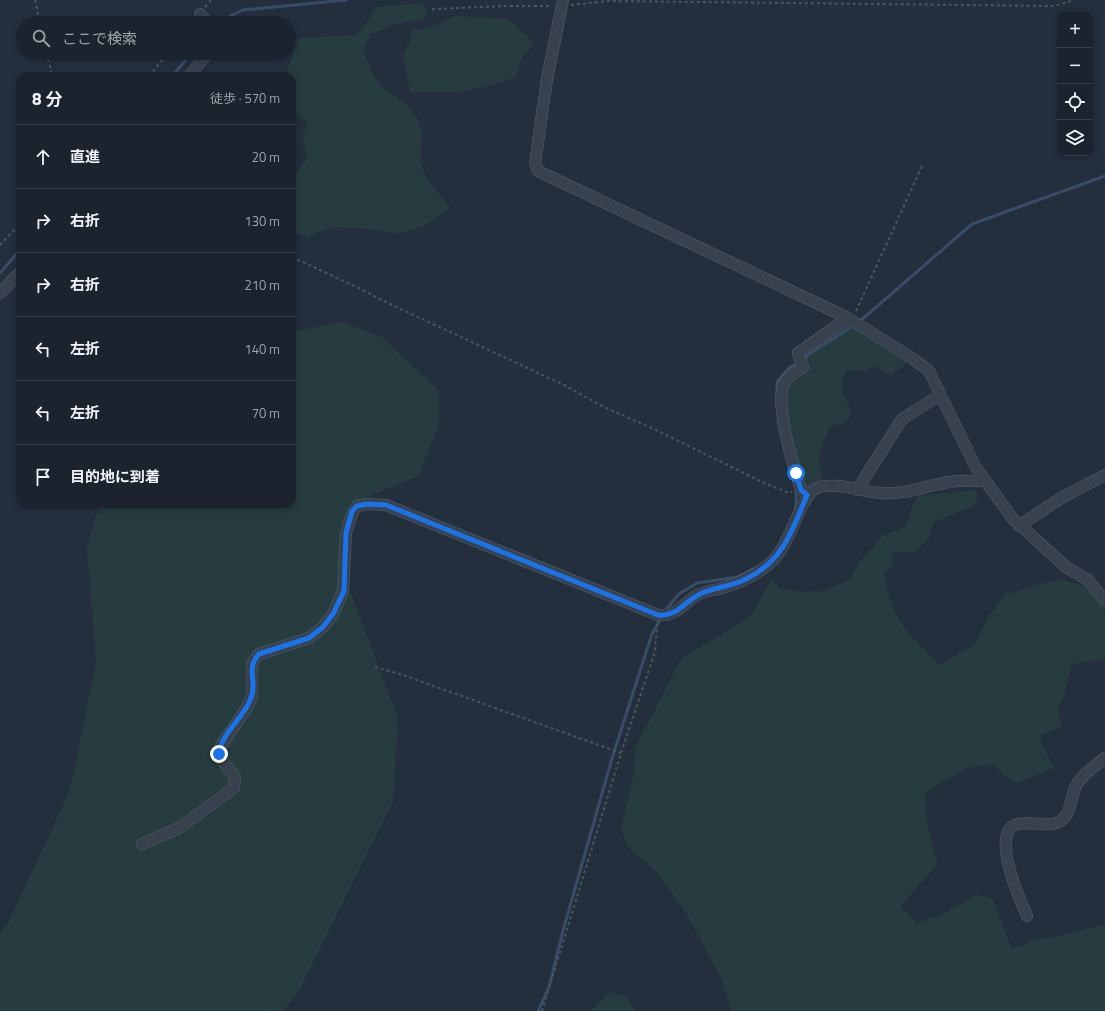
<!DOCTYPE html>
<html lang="ja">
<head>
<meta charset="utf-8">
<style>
  body { margin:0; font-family:"Titillium Web","Noto Sans JP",sans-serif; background:#282f3a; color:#f1f3f6 }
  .controls { position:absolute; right:12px; top:12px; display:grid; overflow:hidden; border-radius:8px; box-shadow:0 2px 6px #0003 }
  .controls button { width:36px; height:36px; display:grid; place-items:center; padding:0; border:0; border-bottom:1px solid #39404a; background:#1b232e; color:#f1f3f6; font:20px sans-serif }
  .stop { position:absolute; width:12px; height:12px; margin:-9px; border:3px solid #1a73e8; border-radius:50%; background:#fff }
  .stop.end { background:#1a73e8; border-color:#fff; box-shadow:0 1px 4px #0008 }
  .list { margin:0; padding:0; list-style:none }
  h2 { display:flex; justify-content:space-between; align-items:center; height:52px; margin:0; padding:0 16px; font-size:17px }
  h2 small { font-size:13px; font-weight:400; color:#a0a4aa }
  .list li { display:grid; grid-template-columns:26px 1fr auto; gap:12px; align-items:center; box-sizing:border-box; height:64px; padding:0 16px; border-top:1px solid #39404a }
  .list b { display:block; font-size:15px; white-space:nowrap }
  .list em { font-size:13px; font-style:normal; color:#a0a4aa }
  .icon { flex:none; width:22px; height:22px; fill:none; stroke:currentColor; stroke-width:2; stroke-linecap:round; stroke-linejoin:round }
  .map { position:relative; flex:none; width:1105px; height:1011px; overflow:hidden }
  .search { position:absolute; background:#1b232e; box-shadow:0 2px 6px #0003; left:16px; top:16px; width:280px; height:44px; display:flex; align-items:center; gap:10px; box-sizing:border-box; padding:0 14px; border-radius:22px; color:#a0a4aa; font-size:15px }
  .panel { position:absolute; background:#1b232e; box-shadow:0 2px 6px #0003; left:16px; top:72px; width:280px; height:436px; border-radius:12px }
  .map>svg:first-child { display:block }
</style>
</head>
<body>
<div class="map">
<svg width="1105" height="1011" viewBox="0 0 1105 1011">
  <rect width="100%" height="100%" fill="#242f3e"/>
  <g fill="#263c3f">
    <path d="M 421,3 L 428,9 L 424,19 L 395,24 L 370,35 L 363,51 C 368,63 373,80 384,88 C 395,97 406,101 414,114 C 429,135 416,149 422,167 C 426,182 441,195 450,207 L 427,225 L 400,234 L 369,229 L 332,227 L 307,237 L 292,232 L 292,178 L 295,177 L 307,158 L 303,135 L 308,124 L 297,113 L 292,110 L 292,76 L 285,76 L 299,38 L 356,35 L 365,26 L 376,7 Z"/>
    <polygon points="456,16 508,19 534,43 522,58 516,77 485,87 458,92 410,92 403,54 410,42 411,30 428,28"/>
    <polygon points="342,322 382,337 439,391 439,425 418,476 365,498 351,523 345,577 398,719 393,802 300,989 283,1011 0,1011 0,932 8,923 70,790 96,661 87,547 99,504 292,504 292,332"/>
    <path d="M 846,324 L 886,346 L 909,362 L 890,375 L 874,366 L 866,371 L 847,370 C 833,395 851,395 850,417 L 843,423 L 830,427 C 822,442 815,463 824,479 L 806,491 L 801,479 L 784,407 L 783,378 L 796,357 Z"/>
    <path d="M 975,490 L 978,497 L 974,506 L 934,522 L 930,536 L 915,552 L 891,553 L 893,564 L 884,574 C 891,619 909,635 940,665 L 975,644 L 988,617 L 1005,595 L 1039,584 L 1062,580 L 1085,586 L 1105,609 L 1105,659 L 1072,664 L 1063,699 L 1058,706 L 1061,727 L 1041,735 L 1041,742 L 1054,768 L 1017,783 L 1001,774 L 995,764 L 967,768 L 924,793 L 927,821 L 937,864 L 900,907 L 917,923 L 943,914 L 977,895 L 993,899 L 1011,948 L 1026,945 L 1031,940 L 1054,937 L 1105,924 L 1105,1011 L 731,1011 L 722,980 L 686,913 L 656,871 L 627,846 L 621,827 L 633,778 L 635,748 L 681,659 L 751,616 L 771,580 L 780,588 L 802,592 L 824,591 L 849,580 L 857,566 L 882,536 L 905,527 C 911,517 910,505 919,496 Z"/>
    <polygon points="609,992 627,997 635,1011 591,1011"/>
  </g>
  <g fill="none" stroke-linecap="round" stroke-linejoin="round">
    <g stroke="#394c67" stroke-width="3">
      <polyline points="220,23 224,19 243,10 346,0"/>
      <polyline points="172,76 192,53"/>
      <polyline points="0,273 20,250"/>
      <polyline points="859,322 972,224 1105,176"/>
      <polyline points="802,359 854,325"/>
      <polyline points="777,404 777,382 789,368 798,363"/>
      <polyline points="796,489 796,507"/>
      <polyline points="664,612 679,594 697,583 737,577 757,567"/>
      <polyline points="538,1011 549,987 562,934 613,755 652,634 661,618"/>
    </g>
    <g stroke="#565f6c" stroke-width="12">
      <g id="minor">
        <polyline points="563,0 547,79 535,163 538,171 848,318 912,358 929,371 976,468 1013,519 1066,567 1088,580 1105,601"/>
        <polyline points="200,14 208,23"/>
        <polyline points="189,76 208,53"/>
        <polyline points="0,293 20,272"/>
        <polyline points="857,490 902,419 940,395"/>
        <path d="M 807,495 L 801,490 C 793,465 776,411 783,386 C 786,377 796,372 803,367 L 798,353 L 848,318"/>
        <polyline points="1019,526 1061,498 1105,475"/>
        <path d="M 142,844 L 179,828 L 234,788 L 235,777 L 221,759 L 220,747 L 246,709 L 252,697 L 252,665 L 255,659 L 259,654 L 309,638 L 323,627 L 333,614 L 343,591 L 346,533 L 353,511 L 357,506 L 367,504 L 386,505 L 658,615 C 677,617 684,602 699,594 C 707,591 715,590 722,588 C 740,583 757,575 770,563 C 792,544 798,500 815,489 C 830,480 863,492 881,493 C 905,495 925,486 949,482 C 960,480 973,481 985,481"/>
        <path d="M 1027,916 C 1020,900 991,835 1015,825 C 1028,819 1051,830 1063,819 C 1071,812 1071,798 1075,788 C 1081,775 1094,767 1105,758"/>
      </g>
    </g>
    <g stroke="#44595c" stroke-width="2" stroke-dasharray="3 3" stroke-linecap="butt">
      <polyline points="35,0 40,23"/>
      <polyline points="571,5 608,1 1054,6 1075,0"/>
      <polyline points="205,7 211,0"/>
      <polyline points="432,9 505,6 551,6"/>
      <polyline points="47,53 52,76"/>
      <polyline points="149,76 168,53"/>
      <polyline points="0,245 20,224"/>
      <polyline points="292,257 367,292 377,298 564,385 604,407 656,430 766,484 787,492 792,492"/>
      <polyline points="856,311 923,164"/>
      <polyline points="375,667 400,674 621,753"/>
      <polyline points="266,1011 267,1011"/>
      <polyline points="542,1011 621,753 655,652 657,624"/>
    </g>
    <use href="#minor" stroke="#38414e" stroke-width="11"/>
  </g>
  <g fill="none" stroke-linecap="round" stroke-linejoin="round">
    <path stroke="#1a73e8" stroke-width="5" d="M 219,754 C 221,733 244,718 251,698 C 258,682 245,669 259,654 L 309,638 L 323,627 L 333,614 L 344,591 L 346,533 L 352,511 L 357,506 L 367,504 L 386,505 L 658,615 C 677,617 684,602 700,594 C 714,587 731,587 746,579 C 783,561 792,531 807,495 L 801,490 L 796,473"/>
  </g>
</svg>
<div class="controls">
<button>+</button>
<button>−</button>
<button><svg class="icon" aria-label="locate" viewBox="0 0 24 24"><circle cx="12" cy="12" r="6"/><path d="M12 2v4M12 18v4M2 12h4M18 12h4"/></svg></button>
<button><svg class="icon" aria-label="layers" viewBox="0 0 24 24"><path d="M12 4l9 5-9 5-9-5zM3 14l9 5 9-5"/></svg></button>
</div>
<div class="stop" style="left:796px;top:473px"></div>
<div class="stop end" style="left:219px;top:754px"></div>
<div class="search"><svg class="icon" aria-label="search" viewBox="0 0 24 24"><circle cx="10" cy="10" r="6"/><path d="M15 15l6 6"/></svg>ここで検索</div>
<section class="panel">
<h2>8 分<small>徒歩 · 570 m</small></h2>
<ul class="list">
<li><svg class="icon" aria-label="ahead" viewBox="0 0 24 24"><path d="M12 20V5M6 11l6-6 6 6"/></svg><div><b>直進</b></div><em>20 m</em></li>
<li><svg class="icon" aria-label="right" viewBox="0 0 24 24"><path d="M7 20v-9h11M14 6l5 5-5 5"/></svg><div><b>右折</b></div><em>130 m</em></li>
<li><svg class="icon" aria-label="right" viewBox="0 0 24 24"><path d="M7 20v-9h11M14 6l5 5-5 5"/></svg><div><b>右折</b></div><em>210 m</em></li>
<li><svg class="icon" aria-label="left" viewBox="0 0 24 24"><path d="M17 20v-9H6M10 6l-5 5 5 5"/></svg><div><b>左折</b></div><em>140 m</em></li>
<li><svg class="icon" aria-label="left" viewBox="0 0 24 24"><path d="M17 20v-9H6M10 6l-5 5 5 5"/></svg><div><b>左折</b></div><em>70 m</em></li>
<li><svg class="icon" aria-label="arrive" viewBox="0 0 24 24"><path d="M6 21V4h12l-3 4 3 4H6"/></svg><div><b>目的地に到着</b></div></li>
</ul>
</section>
</div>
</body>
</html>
